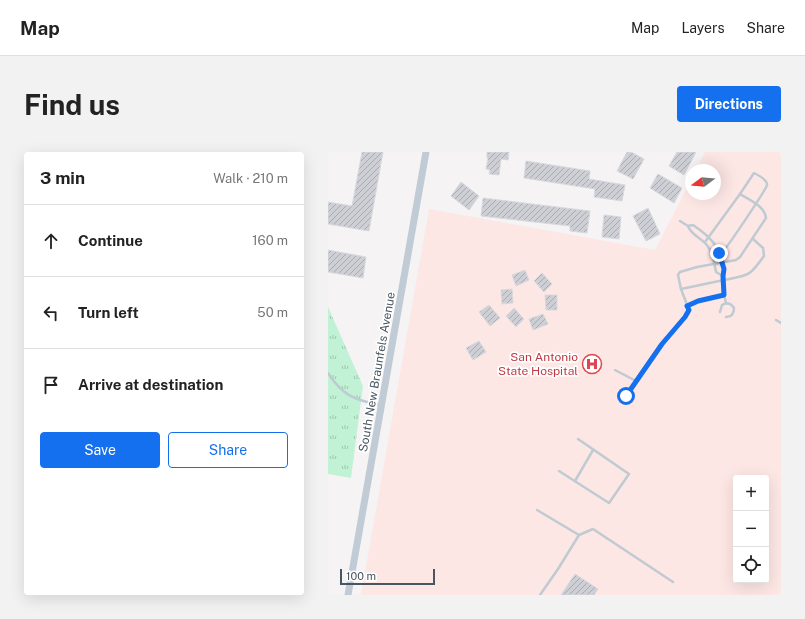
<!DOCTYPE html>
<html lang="en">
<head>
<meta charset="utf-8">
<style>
  body { margin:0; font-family:"Public Sans",sans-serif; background:#f2f2f2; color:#222 }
  .controls { position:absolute; right:12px; bottom:12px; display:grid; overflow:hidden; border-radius:4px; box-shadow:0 4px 16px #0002 }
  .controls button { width:36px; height:36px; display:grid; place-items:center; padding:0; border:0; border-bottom:1px solid #e0e0e0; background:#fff; color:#222; font:20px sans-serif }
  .compass { position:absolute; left:357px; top:12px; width:36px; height:36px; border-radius:50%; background:#fff; box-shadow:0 4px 16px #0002; rotate:254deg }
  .scale { position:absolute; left:12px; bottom:10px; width:95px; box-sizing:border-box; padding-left:4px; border:2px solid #495661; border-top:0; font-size:11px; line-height:14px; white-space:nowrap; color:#495661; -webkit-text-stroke:3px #fff; paint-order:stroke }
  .stop { position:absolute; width:12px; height:12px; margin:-9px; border:3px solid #1470ee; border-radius:50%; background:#fff }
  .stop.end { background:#1470ee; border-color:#fff; box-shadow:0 1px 4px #0008 }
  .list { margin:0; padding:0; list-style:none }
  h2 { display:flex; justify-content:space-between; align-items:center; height:52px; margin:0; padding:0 16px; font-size:17px }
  h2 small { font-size:13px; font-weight:400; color:#767676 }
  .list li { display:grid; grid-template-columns:26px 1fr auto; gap:12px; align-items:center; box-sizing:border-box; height:72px; padding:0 16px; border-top:1px solid #e0e0e0 }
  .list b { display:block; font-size:15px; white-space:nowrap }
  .list em { font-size:13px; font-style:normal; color:#767676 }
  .actions { display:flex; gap:8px; padding:12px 16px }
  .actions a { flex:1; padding:9px 0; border:1px solid #1470ee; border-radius:4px; text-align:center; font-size:14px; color:#1470ee }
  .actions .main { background:#1470ee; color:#fff }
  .icon { flex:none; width:22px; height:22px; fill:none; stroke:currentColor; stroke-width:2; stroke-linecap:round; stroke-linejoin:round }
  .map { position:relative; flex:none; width:453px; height:443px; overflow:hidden; border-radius:4px }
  header { display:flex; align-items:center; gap:24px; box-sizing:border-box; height:56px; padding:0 20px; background:#fff; border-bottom:1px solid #e0e0e0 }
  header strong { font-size:19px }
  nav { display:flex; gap:22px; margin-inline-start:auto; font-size:14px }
  .intro { display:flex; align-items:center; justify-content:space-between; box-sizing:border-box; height:96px; padding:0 24px }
  h1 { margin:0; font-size:28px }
  .button { padding:10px 18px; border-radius:4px; background:#1470ee; color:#fff; font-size:14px; font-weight:700 }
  main { display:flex; gap:24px; padding:0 24px }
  aside { flex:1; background:#fff; border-radius:4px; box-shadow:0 4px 16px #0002 }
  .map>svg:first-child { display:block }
</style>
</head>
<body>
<header>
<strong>Map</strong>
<nav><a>Map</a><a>Layers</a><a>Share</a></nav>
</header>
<div class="intro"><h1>Find us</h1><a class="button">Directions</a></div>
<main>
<aside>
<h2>3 min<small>Walk · 210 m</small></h2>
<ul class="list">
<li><svg class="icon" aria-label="ahead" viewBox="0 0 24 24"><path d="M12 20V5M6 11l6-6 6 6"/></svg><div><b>Continue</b></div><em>160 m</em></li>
<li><svg class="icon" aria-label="left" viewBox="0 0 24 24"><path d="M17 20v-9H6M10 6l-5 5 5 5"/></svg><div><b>Turn left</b></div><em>50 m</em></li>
<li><svg class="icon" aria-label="arrive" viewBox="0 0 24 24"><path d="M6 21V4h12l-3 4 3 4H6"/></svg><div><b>Arrive at destination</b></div></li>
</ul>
<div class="actions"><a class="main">Save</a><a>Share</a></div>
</aside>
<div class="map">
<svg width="453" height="443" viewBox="0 0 453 443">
  <defs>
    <pattern id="park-tufts" width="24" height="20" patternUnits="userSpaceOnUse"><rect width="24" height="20" fill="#c1f2d5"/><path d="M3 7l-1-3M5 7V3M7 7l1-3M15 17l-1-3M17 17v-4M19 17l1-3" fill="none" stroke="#9fc7b0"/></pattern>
    <pattern id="building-hatch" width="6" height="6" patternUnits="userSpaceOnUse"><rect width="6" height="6" fill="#cdcfd5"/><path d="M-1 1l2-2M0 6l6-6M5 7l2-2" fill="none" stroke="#a8abb0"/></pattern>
  </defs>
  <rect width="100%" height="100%" fill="#f5f3f3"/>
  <path fill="#fde7e5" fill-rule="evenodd" d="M 377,0 L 453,0 L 453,443 L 33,443 L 101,57 L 327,98 L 363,28 L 363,42 L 387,42 L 387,18 L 368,18 ZM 408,326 L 438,326 L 438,428 L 408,428 Z"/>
  <polygon fill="url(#park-tufts)" points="0,155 35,234 23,326 0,322"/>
  <g fill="url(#building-hatch)" stroke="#d7d9de">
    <polygon points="34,0 55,0 41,79 0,72 0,50 24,54"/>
    <polygon points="159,0 181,0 180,8 173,7 171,23 161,22 162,18 158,17 160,6 159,6"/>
    <polygon points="299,0 303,0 316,7 305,27 289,19"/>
    <polygon points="349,0 368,0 356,23 341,14"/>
    <polygon points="198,9 262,19 261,27 297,33 294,49 266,45 267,37 196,26"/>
    <polygon points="330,22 354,36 346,51 322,36"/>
    <polygon points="133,30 151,44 141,58 123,44"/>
    <polygon points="155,46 262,59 259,81 242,79 242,74 153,64"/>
    <polygon points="320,56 332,82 318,89 305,64"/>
    <polygon points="276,63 293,65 291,87 274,85"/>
    <polygon points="0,98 38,105 35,126 0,120"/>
    <polygon points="197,118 201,128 188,134 184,123"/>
    <polygon points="214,121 224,132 216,140 206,129"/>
    <polygon points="184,137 185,151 174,152 173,138"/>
    <polygon points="217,143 229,143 229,158 218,158"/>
    <polygon points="161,153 172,166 162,174 151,160"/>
    <polygon points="186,156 196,167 188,175 178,164"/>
    <polygon points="215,162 220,172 205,178 201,167"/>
    <polygon points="151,189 158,200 145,208 138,196"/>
    <polygon points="247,422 270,437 266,443 233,443"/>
  </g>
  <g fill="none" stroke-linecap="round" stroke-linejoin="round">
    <g stroke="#c0cad2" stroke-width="2.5">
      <path d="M 360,74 C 363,83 372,85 378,92 C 385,100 386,110 388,120 L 395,124"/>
      <polyline points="377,90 412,42"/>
      <path d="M 353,137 L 350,123 L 352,120 L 369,115 L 408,108 L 412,105 L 438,66 C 437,54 421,48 412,42 L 426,21 C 430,23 440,28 439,33 C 438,38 400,94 396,98 C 392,100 388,102 384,103"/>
      <path d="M 398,151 L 396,143 L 396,128 C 421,123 421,125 436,104 L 435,96 L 425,87"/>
      <polyline points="359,154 370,149 396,143"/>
      <path d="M 392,160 L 394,153 C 399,150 403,151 406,156 C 406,161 404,165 398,165"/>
      <polyline points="448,168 453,171"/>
      <polyline points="287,218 308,229"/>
      <path d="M 0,221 C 14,243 26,248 52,253"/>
      <path d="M 298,244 L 334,192 L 357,165 L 361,158 L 353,137 L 396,128 C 395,123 397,120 396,115 C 390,93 384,86 365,73 L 360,74 L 352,69"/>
      <polyline points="231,319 281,351 301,322 250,287"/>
      <polyline points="247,329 265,298"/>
      <polyline points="209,358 251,383 230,417 212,443"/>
      <polyline points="251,383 265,377 345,430"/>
    </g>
    <polyline stroke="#c0cbd6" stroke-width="7" points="20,443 98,0"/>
  </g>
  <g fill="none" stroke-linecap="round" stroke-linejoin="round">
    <polyline stroke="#1470ee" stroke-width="5" points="298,244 334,192 357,165 361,158 359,154 370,149 396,143 395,124 396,117 391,101"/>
  </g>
  <defs>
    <g id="hospital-ring" transform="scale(1)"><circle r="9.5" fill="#fff" stroke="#e0444e" stroke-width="1.5"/><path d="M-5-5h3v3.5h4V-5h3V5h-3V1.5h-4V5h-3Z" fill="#e0444e"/></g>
  </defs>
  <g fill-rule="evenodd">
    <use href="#hospital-ring" x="264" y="212"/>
  </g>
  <g text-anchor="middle" stroke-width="3.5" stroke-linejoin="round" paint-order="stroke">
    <g font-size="12" fill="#be3a42" stroke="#fff" text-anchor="end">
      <text x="250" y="209">San Antonio<tspan x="250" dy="14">State Hospital</tspan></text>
    </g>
    <g font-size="12" fill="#495661" stroke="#fff">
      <text transform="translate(49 220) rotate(-80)" y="4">South New Braunfels Avenue</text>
    </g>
  </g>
</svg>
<div class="controls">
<button>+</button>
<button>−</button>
<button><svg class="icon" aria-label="locate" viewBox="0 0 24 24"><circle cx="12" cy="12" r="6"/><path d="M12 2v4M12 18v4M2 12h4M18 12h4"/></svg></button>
</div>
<svg class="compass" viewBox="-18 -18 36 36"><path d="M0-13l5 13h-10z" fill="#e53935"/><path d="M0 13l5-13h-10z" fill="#767676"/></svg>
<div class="scale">100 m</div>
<div class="stop" style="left:298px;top:244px"></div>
<div class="stop end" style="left:391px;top:101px"></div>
</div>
</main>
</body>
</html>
